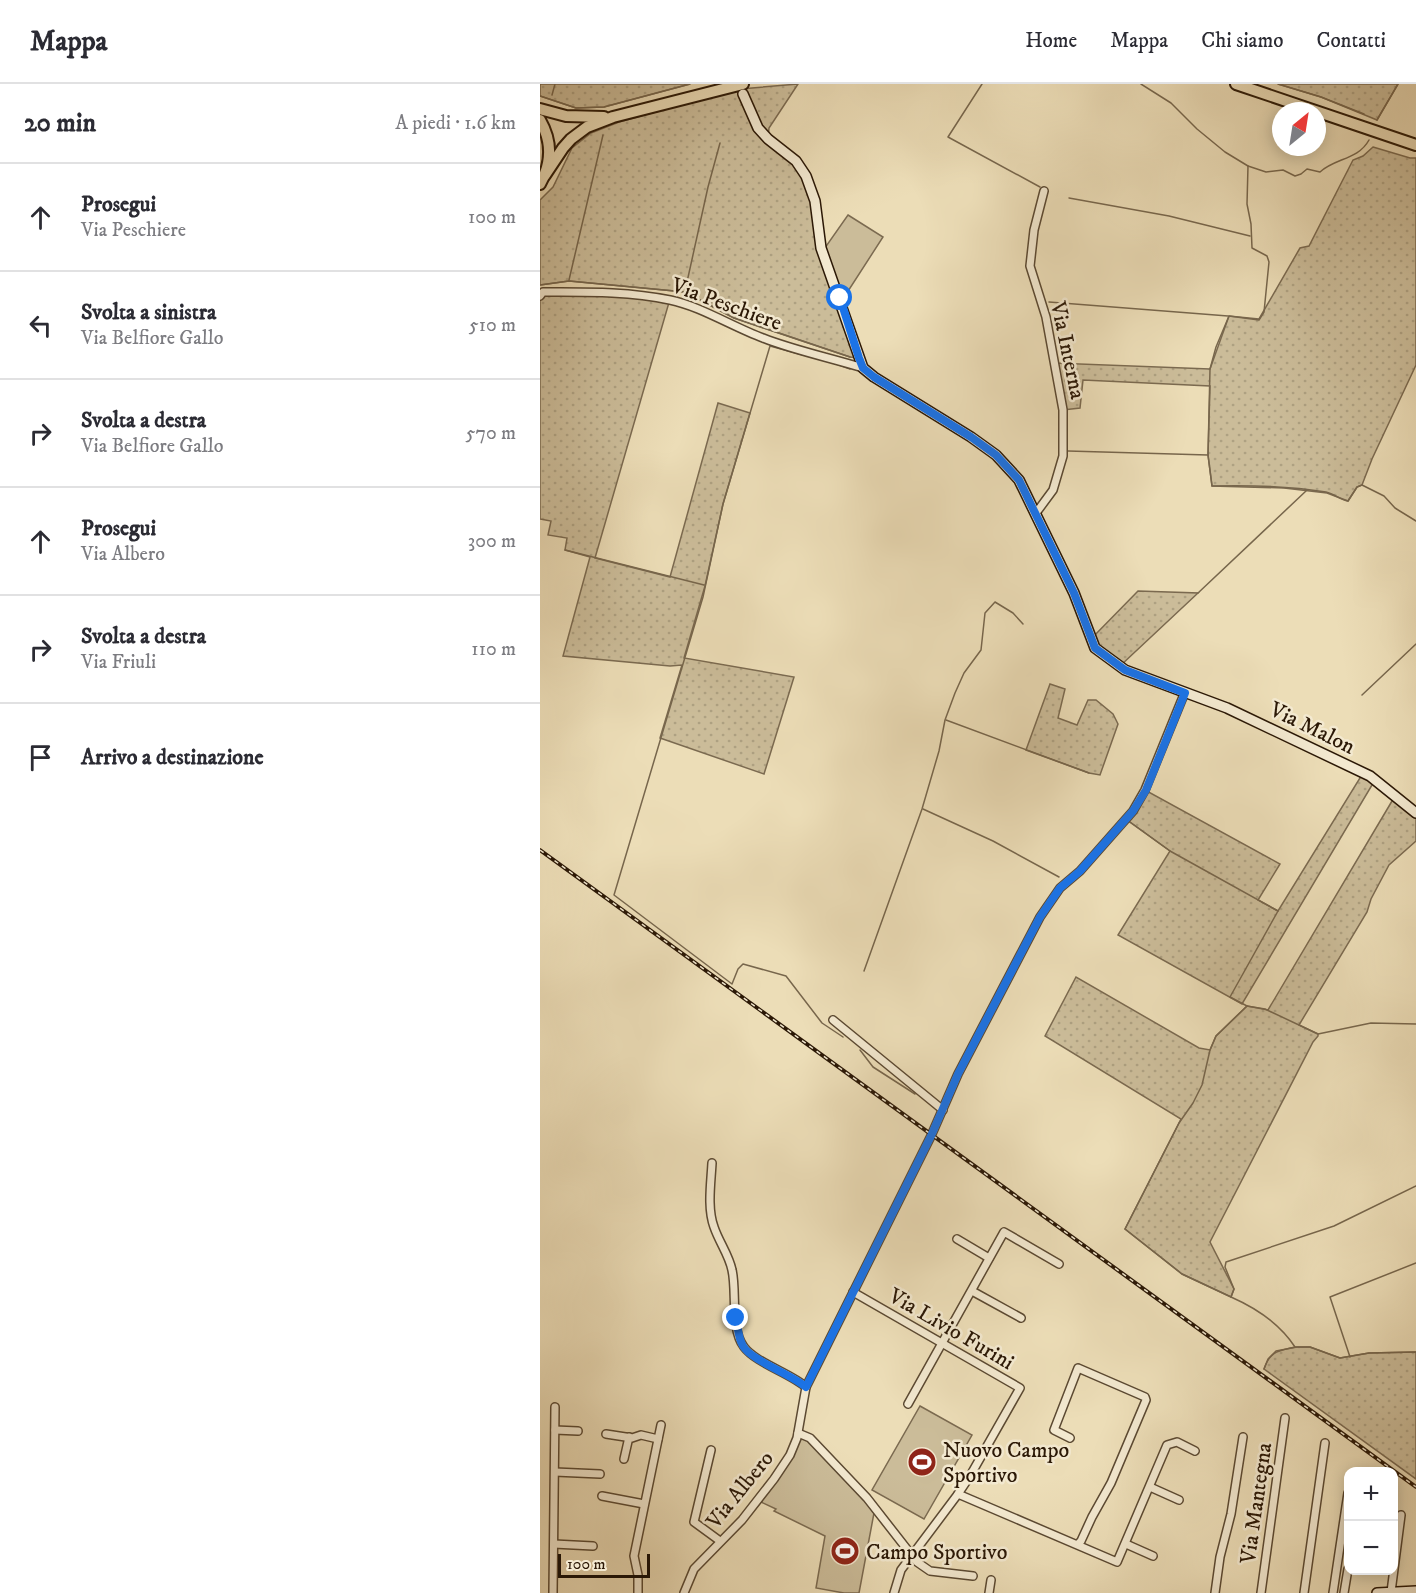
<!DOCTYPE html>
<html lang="it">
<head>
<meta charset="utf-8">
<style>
  body { margin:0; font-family:"IM FELL DW Pica",serif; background:#f2f2f3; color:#2b2b33 }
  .controls { position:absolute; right:18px; bottom:18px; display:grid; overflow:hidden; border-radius:12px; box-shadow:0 3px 15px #0003 }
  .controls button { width:54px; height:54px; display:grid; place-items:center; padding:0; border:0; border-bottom:2px solid #e1e1e2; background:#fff; color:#2b2b33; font:30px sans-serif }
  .compass { position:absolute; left:732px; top:18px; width:54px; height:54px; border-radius:50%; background:#fff; box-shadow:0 3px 15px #0003; rotate:30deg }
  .scale { position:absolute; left:18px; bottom:15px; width:92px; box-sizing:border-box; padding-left:6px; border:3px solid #2b1806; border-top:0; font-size:16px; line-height:21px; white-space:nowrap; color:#2b1806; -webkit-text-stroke:4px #f3e9d0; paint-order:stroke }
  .stop { position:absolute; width:18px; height:18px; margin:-14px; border:4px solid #1a73e8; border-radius:50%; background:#fff }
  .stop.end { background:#1a73e8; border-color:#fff; box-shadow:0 2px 6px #0008 }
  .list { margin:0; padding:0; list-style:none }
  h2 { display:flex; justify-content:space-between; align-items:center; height:78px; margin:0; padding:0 24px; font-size:26px }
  h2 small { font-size:20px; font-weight:400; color:#7c7c81 }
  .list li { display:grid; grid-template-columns:39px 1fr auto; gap:18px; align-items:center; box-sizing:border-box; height:108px; padding:0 24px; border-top:2px solid #e1e1e2 }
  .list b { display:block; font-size:22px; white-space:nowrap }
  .list p { margin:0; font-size:20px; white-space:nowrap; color:#7c7c81 }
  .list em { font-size:20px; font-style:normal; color:#7c7c81 }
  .icon { flex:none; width:33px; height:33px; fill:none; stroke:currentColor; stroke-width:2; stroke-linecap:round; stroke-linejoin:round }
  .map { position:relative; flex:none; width:876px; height:1509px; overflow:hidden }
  header { display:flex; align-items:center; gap:36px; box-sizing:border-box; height:84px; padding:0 30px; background:#fff; border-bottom:2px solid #e1e1e2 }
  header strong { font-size:28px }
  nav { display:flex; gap:33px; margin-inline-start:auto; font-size:21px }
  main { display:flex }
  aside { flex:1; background:#fff }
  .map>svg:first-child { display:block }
</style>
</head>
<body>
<header>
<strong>Mappa</strong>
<nav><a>Home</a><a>Mappa</a><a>Chi siamo</a><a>Contatti</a></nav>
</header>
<main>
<aside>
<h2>20 min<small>A piedi · 1.6 km</small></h2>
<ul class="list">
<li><svg class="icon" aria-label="ahead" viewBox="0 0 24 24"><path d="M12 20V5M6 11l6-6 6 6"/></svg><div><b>Prosegui</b><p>Via Peschiere</p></div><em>100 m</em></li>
<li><svg class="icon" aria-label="left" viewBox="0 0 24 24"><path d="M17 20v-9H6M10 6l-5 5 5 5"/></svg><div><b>Svolta a sinistra</b><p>Via Belfiore Gallo</p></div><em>510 m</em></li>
<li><svg class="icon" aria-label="right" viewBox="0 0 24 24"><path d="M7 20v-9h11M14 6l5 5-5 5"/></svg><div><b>Svolta a destra</b><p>Via Belfiore Gallo</p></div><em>570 m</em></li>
<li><svg class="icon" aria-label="ahead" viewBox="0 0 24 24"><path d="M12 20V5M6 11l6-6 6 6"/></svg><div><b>Prosegui</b><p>Via Albero</p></div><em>300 m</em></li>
<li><svg class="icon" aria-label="right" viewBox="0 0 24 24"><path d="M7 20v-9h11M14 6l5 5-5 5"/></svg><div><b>Svolta a destra</b><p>Via Friuli</p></div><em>110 m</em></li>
<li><svg class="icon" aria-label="arrive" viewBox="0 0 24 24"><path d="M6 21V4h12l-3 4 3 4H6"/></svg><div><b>Arrivo a destinazione</b></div></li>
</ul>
</aside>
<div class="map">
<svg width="876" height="1509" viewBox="0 0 876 1509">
  <defs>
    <pattern id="grass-dots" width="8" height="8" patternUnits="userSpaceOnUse" patternTransform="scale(1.5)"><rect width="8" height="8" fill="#cbbc99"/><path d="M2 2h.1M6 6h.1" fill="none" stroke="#aea182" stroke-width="1.8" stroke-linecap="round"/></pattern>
  </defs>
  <rect width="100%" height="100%" fill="#ecddb7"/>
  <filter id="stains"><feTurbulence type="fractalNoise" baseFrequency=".00333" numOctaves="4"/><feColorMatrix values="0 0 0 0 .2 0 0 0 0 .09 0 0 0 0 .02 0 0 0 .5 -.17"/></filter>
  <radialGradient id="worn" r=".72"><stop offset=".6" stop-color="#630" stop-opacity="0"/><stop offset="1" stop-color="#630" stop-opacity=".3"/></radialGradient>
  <g fill="url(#grass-dots)" stroke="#7b6a50" stroke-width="1.5">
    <polygon points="0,0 150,0 64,23 36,24 0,12"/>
    <polygon points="258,0 229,44 228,55 266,92 281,164 319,274 310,273 194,234 145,208 29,197 0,201 0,116 13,103 32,64 51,49 79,38 200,5"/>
    <polygon points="738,0 858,0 837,36 781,13"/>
    <polygon points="833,63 870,74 876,74 876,281 832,375 822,401 817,403 808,417 787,409 744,404 672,402 668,371 670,302 543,296 540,324 523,326 514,279 670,285 689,232 719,235 760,164 769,162 813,76 823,72"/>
    <polygon points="0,208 130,215 55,474 130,493 178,319 210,329 183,420 165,502 144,574 254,593 224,690 120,654 142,581 130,582 23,572 50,473 25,466 27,454 8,451 11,437 0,435"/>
    <polygon points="598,507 658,509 580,582 552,554"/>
    <polygon points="510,600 525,605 518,634 537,641 548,616 556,616 573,630 578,640 560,691 549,689 486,666"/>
    <polygon points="823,689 835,696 702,920 578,851 630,767 587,736 605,706 740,780 718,816 738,827"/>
    <polygon points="855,712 876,729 876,757 849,781 831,815 827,828 759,941 778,950 778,952 773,958 670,1158 694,1205 691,1213 642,1190 585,1145 641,1035 505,952 536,893 659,964 670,966 676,952 707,922 728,926"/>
    <path d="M 755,1263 L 770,1263 L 800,1274 L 829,1269 L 876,1268 L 876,1395 L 724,1285 C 730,1267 738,1267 755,1263 Z"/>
  </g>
  <g fill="#cbbc99" stroke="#7b6a50" stroke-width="1.5">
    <polygon points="308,131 343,153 301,218 282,168"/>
    <polygon points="380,1322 432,1351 384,1435 332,1406"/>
    <polygon points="261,1353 269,1357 322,1412 334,1429 319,1509 304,1509 276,1504 285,1452 234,1427 236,1425 221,1418 254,1369"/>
  </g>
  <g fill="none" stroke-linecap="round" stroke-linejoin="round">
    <g stroke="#77664c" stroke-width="1.5">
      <polyline points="442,0 408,53 500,103"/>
      <path d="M 601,0 L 631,19 L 657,45 L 685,68 L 708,82 L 707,120 L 711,140 L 712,164 L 727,172 L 729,178 L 724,228 L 719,236 L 689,232 L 676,263 L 670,285 L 668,371 L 672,402 C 710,401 749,402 786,408 C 795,410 800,416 808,417 L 817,403 L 822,401 L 844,412 L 855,424 L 876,437"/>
      <polyline points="738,0 781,13 824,30"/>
      <polyline points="12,11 15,0"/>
      <polyline points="0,12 36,24 64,23 150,0"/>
      <polyline points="837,36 858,0"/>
      <path d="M 708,82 L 726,88 L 743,86 L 755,92 L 761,90 L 767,85 L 780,88 C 795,74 818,76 829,56"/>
      <polyline points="529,114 629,132 710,152"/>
      <polyline points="29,196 63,51"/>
      <polyline points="0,201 29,197 145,208 194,234 310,273"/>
      <polyline points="145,207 168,103 180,59"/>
      <polyline points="509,218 688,232"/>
      <polyline points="263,271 230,262 183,420 163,513 74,811 192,900 198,885 203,880 246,892 282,939 303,953"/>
      <polyline points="291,278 310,285"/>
      <polyline points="528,367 668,371"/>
      <polyline points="25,466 164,501"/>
      <polyline points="658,509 766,407"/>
      <polyline points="822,611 876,560"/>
      <polyline points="406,636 549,689"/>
      <polyline points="383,725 453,757 519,793"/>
      <polyline points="590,738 630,767 738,827 690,913 707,922"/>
      <polyline points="324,887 382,725 399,667 405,636 415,609 424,589 441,566 445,529 455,518 473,529 483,540"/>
      <polyline points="320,966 333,983 375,1010"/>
      <polyline points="691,1213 642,1190 585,1145 639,1039 653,1019 662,1001 670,966 676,952 707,922 725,925 778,950 831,939 876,940"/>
      <path d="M 755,1263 C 740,1240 716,1224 691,1213 L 694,1205 L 685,1183 L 686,1178 L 794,1142 L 876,1102"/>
      <polyline points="810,1273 790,1213 876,1179"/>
      <polyline points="724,1285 728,1275 736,1267 757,1263 770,1263 800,1274 829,1269 876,1268"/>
    </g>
    <g stroke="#5b4932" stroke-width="10">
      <g id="street">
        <path d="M 0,212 L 3,208 C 45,208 88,207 130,216 C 160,222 193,243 223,254 C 253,266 291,274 323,284"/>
        <polyline points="496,429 513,406 523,372 523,326 506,233 490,182 494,146 504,107"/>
        <polyline points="293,936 403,1026"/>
        <path d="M 172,1079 C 171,1099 167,1124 174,1143 C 179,1158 189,1171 192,1186 C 197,1207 190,1245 204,1263 C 216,1279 250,1289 266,1303"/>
        <polyline points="417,1155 449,1174"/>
        <polyline points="432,1207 481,1234"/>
        <polyline points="313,1208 480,1304 430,1392 418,1410"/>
        <polyline points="368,1320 464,1148 519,1180"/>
        <polyline points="15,1346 38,1347"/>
        <polyline points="258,1349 270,1354 327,1414 377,1478 390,1487 433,1492"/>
        <polyline points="66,1350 92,1354 101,1351 118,1355"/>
        <polyline points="530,1354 514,1346 538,1284 605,1313 606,1316 571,1399 552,1433 541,1457 538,1460"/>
        <polyline points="171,1366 154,1438 180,1457"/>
        <polyline points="84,1375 89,1353"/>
        <polyline points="15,1388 60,1390"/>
        <polyline points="610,1403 639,1416"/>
        <polyline points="62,1412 104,1420"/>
        <polyline points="14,1460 53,1462"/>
        <polyline points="586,1460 613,1472"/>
        <polyline points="851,1508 861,1431"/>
        <polyline points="13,1509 15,1323"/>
        <polyline points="98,1509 98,1491 94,1472 121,1341"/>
        <polyline points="144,1509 154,1485 202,1436 234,1395 250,1371 257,1354 266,1303 391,1052 418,990 500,833 520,804 540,787 593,727 605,706 645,608"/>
        <polyline points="354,1509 361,1486 418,1410 577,1478 627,1361 637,1358 655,1367"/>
        <polyline points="449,1509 451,1496"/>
        <polyline points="675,1509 680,1473 691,1430 703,1353"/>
        <polyline points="721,1509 745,1334"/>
        <polyline points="764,1509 785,1359"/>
        <polyline points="793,1509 808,1409"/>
        <polyline points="804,1509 808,1485"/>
      </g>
    </g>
    <g stroke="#2b1806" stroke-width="12">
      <g id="secondary">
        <polyline points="203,10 218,44 228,55 256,77 266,92 275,117 281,164 323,284 334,293 431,353 456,371 479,396 534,509 555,564 585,586 687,624 830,692 876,729"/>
        <polyline points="837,1509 876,1507"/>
      </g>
    </g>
    <g stroke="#2b1806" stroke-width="14">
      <g id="primary">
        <polyline points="696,0 876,61"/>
        <polyline points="0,25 26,32 64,33"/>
        <path d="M 0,36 C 12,57 12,79 0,100"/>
        <polyline points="5,91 23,64 31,55 47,43 73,33 203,0"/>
      </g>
    </g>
    <use href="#street" stroke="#f3e9d0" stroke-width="7"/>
    <use href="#secondary" stroke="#f3e9d0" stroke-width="9"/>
    <use href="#primary" stroke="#ecddb7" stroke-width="10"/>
    <g stroke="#2b1806" stroke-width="4">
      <polyline id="rail" points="0,766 876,1403"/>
    </g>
    <use href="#rail" stroke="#f3e9d0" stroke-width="1.5" stroke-dasharray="4.5" stroke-linecap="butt"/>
  </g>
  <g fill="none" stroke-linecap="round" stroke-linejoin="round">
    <path stroke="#1a73e8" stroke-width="8" d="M 196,1234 C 198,1243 198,1254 203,1262 C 212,1277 251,1290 266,1303 L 391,1052 L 418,990 L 500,833 L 520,804 L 540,787 L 593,727 L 606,706 L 645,609 L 585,586 L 555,564 L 534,509 L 479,396 L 456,371 L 431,353 L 334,293 L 323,284 L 319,274 L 300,214"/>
  </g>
  <defs>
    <g id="stadium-disc" transform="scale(1.5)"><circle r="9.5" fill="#8f2418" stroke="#f3e9d0"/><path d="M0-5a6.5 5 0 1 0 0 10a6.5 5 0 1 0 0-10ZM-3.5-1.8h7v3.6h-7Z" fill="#fff"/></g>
  </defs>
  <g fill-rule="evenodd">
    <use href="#stadium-disc" x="382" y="1378"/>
    <use href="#stadium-disc" x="305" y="1467"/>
  </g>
  <g text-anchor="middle" stroke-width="5" stroke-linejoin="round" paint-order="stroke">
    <g font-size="22" fill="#2b1806" stroke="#f3e9d0">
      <text transform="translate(187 219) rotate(20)" y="8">Via Peschiere</text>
      <text transform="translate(529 266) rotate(78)" y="8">Via Interna</text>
      <text transform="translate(773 643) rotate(26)" y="8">Via Malon</text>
      <text transform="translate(412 1244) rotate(30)" y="8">Via Livio Furini</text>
      <text transform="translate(199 1405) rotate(-51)" y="8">Via Albero</text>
      <text transform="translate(715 1419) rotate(-82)" y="8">Via Mantegna</text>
    </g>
    <g font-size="22" fill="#2b1806" stroke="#f3e9d0" text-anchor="start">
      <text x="403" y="1373">Nuovo Campo<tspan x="403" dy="25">Sportivo</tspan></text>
      <text x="326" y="1475">Campo Sportivo</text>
    </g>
  </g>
  <rect width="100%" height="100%" filter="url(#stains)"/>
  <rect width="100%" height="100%" fill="url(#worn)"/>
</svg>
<div class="controls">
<button>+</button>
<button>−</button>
</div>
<svg class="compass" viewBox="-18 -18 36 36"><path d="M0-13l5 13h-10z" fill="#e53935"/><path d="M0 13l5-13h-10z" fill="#7c7c81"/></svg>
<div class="scale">100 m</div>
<div class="stop" style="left:300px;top:214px"></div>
<div class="stop end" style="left:196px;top:1234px"></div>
</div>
</main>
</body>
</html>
